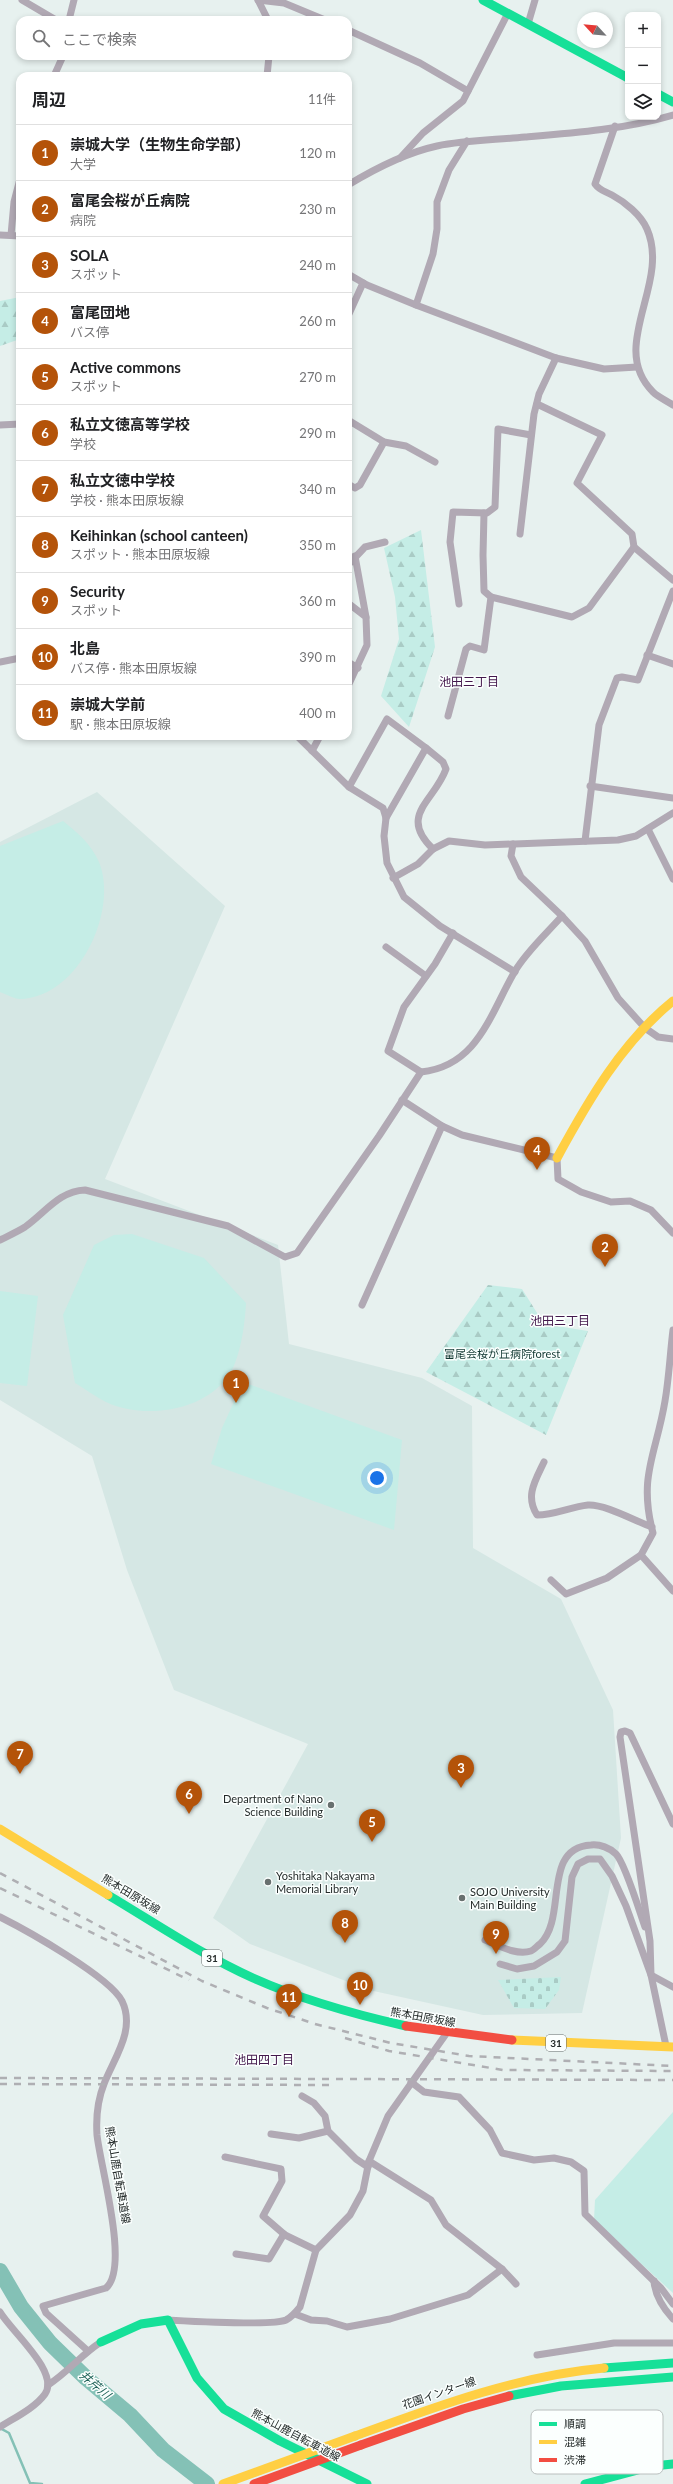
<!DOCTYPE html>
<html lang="ja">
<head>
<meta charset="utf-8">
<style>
  body { margin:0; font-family:Lato,"Noto Sans JP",sans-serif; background:#f2f2f2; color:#202124 }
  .controls { position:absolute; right:12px; top:12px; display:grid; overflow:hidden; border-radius:8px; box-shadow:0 2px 6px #0003 }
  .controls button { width:36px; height:36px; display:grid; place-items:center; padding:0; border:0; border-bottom:1px solid #e0e0e0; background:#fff; color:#202124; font:20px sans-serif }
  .compass { position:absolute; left:577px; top:12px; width:36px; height:36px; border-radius:50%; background:#fff; box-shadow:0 2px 6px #0003; rotate:296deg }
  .you { position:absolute; left:377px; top:1478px; width:14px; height:14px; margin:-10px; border:3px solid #fff; border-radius:50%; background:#1a73e8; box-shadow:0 0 0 6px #1a73e833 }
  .badge { display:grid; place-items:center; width:26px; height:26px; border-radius:50%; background:#b45309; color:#fff; font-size:13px; font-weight:700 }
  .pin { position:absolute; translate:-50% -33px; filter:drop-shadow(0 1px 2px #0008) }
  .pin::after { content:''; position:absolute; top:21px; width:14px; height:12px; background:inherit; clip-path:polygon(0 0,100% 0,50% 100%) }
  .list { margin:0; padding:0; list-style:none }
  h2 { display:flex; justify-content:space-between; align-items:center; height:52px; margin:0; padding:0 16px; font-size:17px }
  h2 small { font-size:13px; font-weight:400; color:#757577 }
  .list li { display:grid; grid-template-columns:26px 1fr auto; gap:12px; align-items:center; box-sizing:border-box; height:56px; padding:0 16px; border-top:1px solid #e0e0e0 }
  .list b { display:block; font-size:15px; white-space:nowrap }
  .list p { margin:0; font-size:13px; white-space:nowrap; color:#757577 }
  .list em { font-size:13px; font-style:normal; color:#757577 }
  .icon { flex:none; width:22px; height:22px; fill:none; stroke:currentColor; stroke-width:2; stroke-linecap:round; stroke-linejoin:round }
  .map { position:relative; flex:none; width:673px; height:2484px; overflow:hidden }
  .search { position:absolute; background:#fff; box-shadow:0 2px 6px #0003; left:16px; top:16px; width:336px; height:44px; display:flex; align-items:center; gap:10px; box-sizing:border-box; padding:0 14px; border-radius:12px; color:#757577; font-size:15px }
  .panel { position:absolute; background:#fff; box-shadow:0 2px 6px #0003; left:16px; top:72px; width:336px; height:668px; border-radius:12px }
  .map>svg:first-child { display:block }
</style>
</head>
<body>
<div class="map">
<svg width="673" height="2484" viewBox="0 0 673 2484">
  <defs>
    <pattern id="forest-firs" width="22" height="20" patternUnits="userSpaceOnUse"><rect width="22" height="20" fill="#c5ede6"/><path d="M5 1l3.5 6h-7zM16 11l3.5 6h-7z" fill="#a9cbc5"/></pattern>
    <pattern id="cemetery-stones" width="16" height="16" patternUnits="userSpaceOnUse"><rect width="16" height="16" fill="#c5ede6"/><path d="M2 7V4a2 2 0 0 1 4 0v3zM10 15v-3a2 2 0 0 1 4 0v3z" fill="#a9cbc5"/></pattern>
  </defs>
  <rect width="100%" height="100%" fill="#e7f1ef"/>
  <polygon fill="#d5e7e4" points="97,792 225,906 105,1179 278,1245 289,1344 422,1378 472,1406 473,1548 561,1599 613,1710 621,1838 582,2013 483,2015 369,1990 250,1944 213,1918 308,1744 174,1690 127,1570 92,1456 0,1400 0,842"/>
  <g fill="url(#forest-firs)">
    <polygon points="20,297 20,339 0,346 0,301"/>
    <polygon points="421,530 435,647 409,727 381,696 399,639 395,597 384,548"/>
    <polygon points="488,1285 522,1289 544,1324 588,1331 546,1435 426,1372"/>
  </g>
  <polygon fill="url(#cemetery-stones)" points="561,1977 559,1990 545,2009 514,2008 498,1980"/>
  <g fill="#c5ede6">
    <path d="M 63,821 C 78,833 91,844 99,862 C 119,911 78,998 20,999 C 14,999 6,994 0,992 L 0,846 Z"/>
    <path d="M 132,1234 L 204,1258 L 246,1303 C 245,1322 242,1345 235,1363 C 218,1409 148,1422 106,1402 C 96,1397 85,1389 75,1383 L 63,1315 L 94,1245 L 114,1235 Z"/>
    <polygon points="0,1291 38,1296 27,1386 0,1383"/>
    <polygon points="243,1382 402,1440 394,1530 211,1464 222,1428"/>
    <polygon points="673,2112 673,2293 594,2220 595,2200"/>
  </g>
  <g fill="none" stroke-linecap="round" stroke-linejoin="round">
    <polyline stroke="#84c1b6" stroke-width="2.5" points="0,2428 9,2433 30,2483 42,2484"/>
    <polyline stroke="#84c1b6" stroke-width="16" points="0,2271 21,2307 50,2343 86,2378 130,2415 163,2450 207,2484"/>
    <g stroke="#b1a9b4" stroke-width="7">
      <polyline points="22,0 56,20"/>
      <polyline points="258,0 284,3 325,20"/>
      <polyline points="258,0 268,20"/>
      <polyline points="69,20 74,0"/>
      <polyline points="528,24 535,0"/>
      <polyline points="348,30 420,63 468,91"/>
      <polyline points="54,76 63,56"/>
      <polyline points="267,76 269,56"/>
      <path d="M 615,126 L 595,184 C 600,191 605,191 612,195 C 625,202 641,215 647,229 C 671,284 607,346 653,392 C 658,397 667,401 673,405"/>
      <polyline points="400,158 423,133 463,101 508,13"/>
      <path d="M 348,185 C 376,168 405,153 437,146 C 466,140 496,140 525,137 C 574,133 626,129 673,115"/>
      <polyline points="0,235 20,236"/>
      <polyline points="11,235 14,202 20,179"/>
      <polyline points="348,274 367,285 416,305 556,358 604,369 637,367"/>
      <polyline points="416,305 433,254 437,229 437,202 449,170 467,141"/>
      <polyline points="348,316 363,283"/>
      <polyline points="537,404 602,435 577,483 632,534 634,547 673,580"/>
      <polyline points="348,420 384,442 406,446 435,462"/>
      <polyline points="0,425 20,424"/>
      <polyline points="348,484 355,488 360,485 384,442"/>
      <polyline points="520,534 534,414 539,394 556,358"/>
      <polyline points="355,556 366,617"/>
      <polyline points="348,565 365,547 385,542"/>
      <polyline points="491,597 572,617 589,608 634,547"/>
      <polyline points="348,603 366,617 367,645 348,686"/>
      <polyline points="459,604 450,542 453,512 487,513 495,507 498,429 531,435"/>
      <polyline points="647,655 673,664"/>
      <polyline points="0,662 20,658"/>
      <polyline points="348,662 358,668"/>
      <polyline points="448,716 466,649 470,646 484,650 491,597 484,591 483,555 484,513"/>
      <polyline points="297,736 349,787 383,808 386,818 384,836 387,863 404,897 440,926 515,972"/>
      <path d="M 426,748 L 443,762 L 446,769 C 434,802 398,815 433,849"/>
      <polyline points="312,751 320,736"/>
      <polyline points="590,786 673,798"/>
      <polyline points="349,787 387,719 426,748 386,818"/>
      <polyline points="648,829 673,879"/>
      <polyline points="585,841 599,725 617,678 622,677 638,680 673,591"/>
      <polyline points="513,844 511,856 521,877 562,916"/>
      <polyline points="393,878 418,864 433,849 449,841 485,845 618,840 636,836 673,813"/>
      <polyline points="386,947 426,976"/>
      <path d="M 421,1072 C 478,1066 490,1014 515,971 C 527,951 546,934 562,916 L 585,941 L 618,998 L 645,1028 L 658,1037 L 673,1039"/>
      <polyline points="402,1100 442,1126 462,1135 557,1158 558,1179 581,1192 611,1202 630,1201 651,1210 673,1233"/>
      <path d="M 0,1240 C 8,1236 17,1232 25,1227 C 45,1213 59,1191 85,1190 L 228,1226 L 285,1257 L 297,1253 L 379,1136 L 421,1072 L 388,1051 L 404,1007 L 435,964 L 453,933"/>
      <polyline points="362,1305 442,1126"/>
      <path d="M 544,1462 C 535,1481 525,1496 537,1515 C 555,1515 570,1507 588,1505 C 605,1504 635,1521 652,1527"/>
      <polyline points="641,1555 673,1591"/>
      <path d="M 551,1580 L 566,1594 L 607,1578 L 641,1555 L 653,1533 C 638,1476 656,1455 665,1401 C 669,1378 670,1354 673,1330"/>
      <path d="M 0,1917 C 26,1930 110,1977 122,2001 C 136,2030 114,2058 104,2084 C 98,2099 96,2119 97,2135 C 100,2165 130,2268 106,2288 L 43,2306 L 46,2313 L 88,2351"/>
      <path d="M 485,1940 C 498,1945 516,1956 531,1951 C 534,1950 537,1946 540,1944 C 568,1918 541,1848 591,1845 C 600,1844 610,1848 616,1854 C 625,1863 640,1913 645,1927"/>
      <polyline points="500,1964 517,1969 534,1966 557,1952 565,1941 572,1877 578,1864 588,1859 600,1859 612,1876 626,1906 651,1975 673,1987"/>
      <polyline points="666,2046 651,1975 650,1941 620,1737 621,1732 625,1731 630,1733 673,1824"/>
      <polyline points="411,2082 424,2092 459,2097 490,2130 502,2153 534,2160 554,2158 571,2162 584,2171 585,2214 661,2288 673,2304"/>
      <polyline points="302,2096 314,2103 325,2116 328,2131 356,2159 368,2167"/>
      <polyline points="271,2134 299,2138 328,2131"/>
      <polyline points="225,2157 281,2169 282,2181 263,2216 285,2235 316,2250"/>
      <polyline points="369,2161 431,2200 446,2225 502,2269 516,2284"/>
      <polyline points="236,2254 269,2259 284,2234"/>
      <path d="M 654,2281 C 655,2296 663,2308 673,2319"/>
      <path d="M 0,2312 C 11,2331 60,2372 45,2394 C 35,2408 14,2418 0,2427"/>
      <polyline points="295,2314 311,2320 327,2321 347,2327 390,2319 468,2295 502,2269"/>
      <path d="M 168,2320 C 187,2321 273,2326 286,2320 C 292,2317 296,2312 300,2307 L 316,2250 L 350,2215 L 363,2191 L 369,2161 L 388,2116 L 446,2034"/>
      <polyline points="537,2355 614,2343 673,2343"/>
      <path d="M 48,2385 C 68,2372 82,2354 101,2342"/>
    </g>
    <g stroke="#16e098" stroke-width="9">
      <polyline points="483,0 628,78"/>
      <polyline points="658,94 673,102"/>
      <path d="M 108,1895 C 155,1923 202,1955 253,1978 C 302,2000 353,2014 406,2026"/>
      <polyline points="101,2342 141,2324 168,2320 197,2378 224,2409 280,2441 367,2484"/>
      <polyline points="604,2368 673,2363"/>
      <polyline points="509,2396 561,2386 673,2377"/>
      <polyline points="585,2484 653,2466 673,2464"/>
    </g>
    <g stroke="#ffcf43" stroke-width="9">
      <path d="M 557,1158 C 588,1101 622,1042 673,1001"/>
      <polyline points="0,1829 108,1895"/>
      <polyline points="512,2040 673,2047"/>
      <path d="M 355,2436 C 437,2406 517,2376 604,2368"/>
    </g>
    <g stroke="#f24e42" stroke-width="9">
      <polyline points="406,2026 512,2040"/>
      <polyline points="361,2445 463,2409 509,2396"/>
    </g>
    <g stroke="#afafb3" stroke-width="2.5" stroke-dasharray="7 7" stroke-linecap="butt">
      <polyline points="0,1873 202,1981 267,2008 315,2024 391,2043 469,2056 673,2066"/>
      <polyline points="0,1888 189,1980"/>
      <polyline points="345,2038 389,2051 503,2070 673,2071"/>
      <polyline points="0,2078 673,2080"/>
      <polyline points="0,2084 330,2085"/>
    </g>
    <polyline stroke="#ffcf43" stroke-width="9" points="223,2484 355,2436"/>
    <polyline stroke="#f24e42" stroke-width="9" points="254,2484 361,2445"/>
  </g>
  <g fill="#68706f" stroke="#fbfffe" stroke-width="1.5">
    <circle cx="331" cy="1805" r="4"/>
    <circle cx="268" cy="1882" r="4"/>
    <circle cx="462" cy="1898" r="4"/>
  </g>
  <g text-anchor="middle" stroke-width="3" stroke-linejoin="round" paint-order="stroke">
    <g fill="#fbfffe" stroke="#646b6a" stroke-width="1">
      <rect x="202" y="1950" width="20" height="16" rx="3"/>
      <rect x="546" y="2035" width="20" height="16" rx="3"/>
    </g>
    <g font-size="10" font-weight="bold" fill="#242b2a">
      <text x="212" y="1962">31</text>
      <text x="556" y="2047">31</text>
    </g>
    <g font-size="11" fill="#123933" stroke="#fbfffe">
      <text x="502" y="1358">富尾会桜が丘病院forest</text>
    </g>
    <g font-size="11" fill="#242b2a" stroke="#fbfffe" text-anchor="start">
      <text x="323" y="1803" text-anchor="end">Department of Nano<tspan x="323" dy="13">Science Building</tspan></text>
      <text x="276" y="1880">Yoshitaka Nakayama<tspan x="276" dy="13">Memorial Library</tspan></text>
      <text x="470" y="1896">SOJO University<tspan x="470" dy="13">Main Building</tspan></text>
    </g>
    <g font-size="11" fill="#242b2a" stroke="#fbfffe">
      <text transform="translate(131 1894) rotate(31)" y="4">熊本田原坂線</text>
      <text transform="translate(423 2017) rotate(10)" y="4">熊本田原坂線</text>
      <text transform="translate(118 2175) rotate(80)" y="4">熊本山鹿自転車道線</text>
      <text transform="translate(439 2393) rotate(-19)" y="4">花園インター線</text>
      <text transform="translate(296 2435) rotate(28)" y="4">熊本山鹿自転車道線</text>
    </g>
    <g font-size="12" fill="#43184c" stroke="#fbfffe">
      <text x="469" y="686">池田三丁目</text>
      <text x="560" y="1325">池田三丁目</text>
      <text x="264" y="2064">池田四丁目</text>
    </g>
    <g font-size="12" font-style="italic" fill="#206359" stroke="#fbfffe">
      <text transform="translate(95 2385) rotate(41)" y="4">井芹川</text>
    </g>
  </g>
  <rect x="531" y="2410" width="132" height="64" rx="6" fill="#fbfffe" stroke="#babfbe" stroke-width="1"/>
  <rect x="539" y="2422" width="18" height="4" fill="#16e098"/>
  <rect x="539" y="2440" width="18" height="4" fill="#ffcf43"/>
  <rect x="539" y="2458" width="18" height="4" fill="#f24e42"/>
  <g font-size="11" fill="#242b2a">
    <text x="564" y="2428">順調</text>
    <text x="564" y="2446">混雑</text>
    <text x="564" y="2464">渋滞</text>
  </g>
</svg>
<div class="controls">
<button>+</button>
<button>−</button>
<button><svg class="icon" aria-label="layers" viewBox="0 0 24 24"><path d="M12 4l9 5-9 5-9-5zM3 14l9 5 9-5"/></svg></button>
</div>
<svg class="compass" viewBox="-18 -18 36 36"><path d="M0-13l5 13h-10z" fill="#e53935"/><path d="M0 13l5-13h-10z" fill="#757577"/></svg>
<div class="you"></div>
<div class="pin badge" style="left:236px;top:1403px">1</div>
<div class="pin badge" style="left:605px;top:1267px">2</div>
<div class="pin badge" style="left:461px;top:1788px">3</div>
<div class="pin badge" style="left:537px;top:1170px">4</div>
<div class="pin badge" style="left:372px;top:1842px">5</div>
<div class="pin badge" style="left:189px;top:1814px">6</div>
<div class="pin badge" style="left:20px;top:1774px">7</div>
<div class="pin badge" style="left:345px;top:1943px">8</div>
<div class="pin badge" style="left:496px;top:1954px">9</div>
<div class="pin badge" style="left:360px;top:2005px">10</div>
<div class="pin badge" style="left:289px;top:2017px">11</div>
<div class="search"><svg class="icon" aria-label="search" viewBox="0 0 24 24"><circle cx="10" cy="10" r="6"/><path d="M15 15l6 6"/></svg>ここで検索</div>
<section class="panel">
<h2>周辺<small>11件</small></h2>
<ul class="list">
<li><span class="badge">1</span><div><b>崇城大学（生物生命学部）</b><p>大学</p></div><em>120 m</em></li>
<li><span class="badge">2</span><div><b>富尾会桜が丘病院</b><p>病院</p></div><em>230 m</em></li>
<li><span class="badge">3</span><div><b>SOLA</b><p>スポット</p></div><em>240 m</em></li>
<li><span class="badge">4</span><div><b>富尾団地</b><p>バス停</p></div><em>260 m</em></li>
<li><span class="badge">5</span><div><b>Active commons</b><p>スポット</p></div><em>270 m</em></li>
<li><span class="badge">6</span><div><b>私立文徳高等学校</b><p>学校</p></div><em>290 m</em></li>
<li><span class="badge">7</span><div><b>私立文徳中学校</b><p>学校 · 熊本田原坂線</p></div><em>340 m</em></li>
<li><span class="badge">8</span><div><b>Keihinkan (school canteen)</b><p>スポット · 熊本田原坂線</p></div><em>350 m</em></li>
<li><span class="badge">9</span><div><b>Security</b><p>スポット</p></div><em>360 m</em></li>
<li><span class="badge">10</span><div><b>北島</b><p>バス停 · 熊本田原坂線</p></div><em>390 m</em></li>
<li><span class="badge">11</span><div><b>崇城大学前</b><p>駅 · 熊本田原坂線</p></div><em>400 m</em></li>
</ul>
</section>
</div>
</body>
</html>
